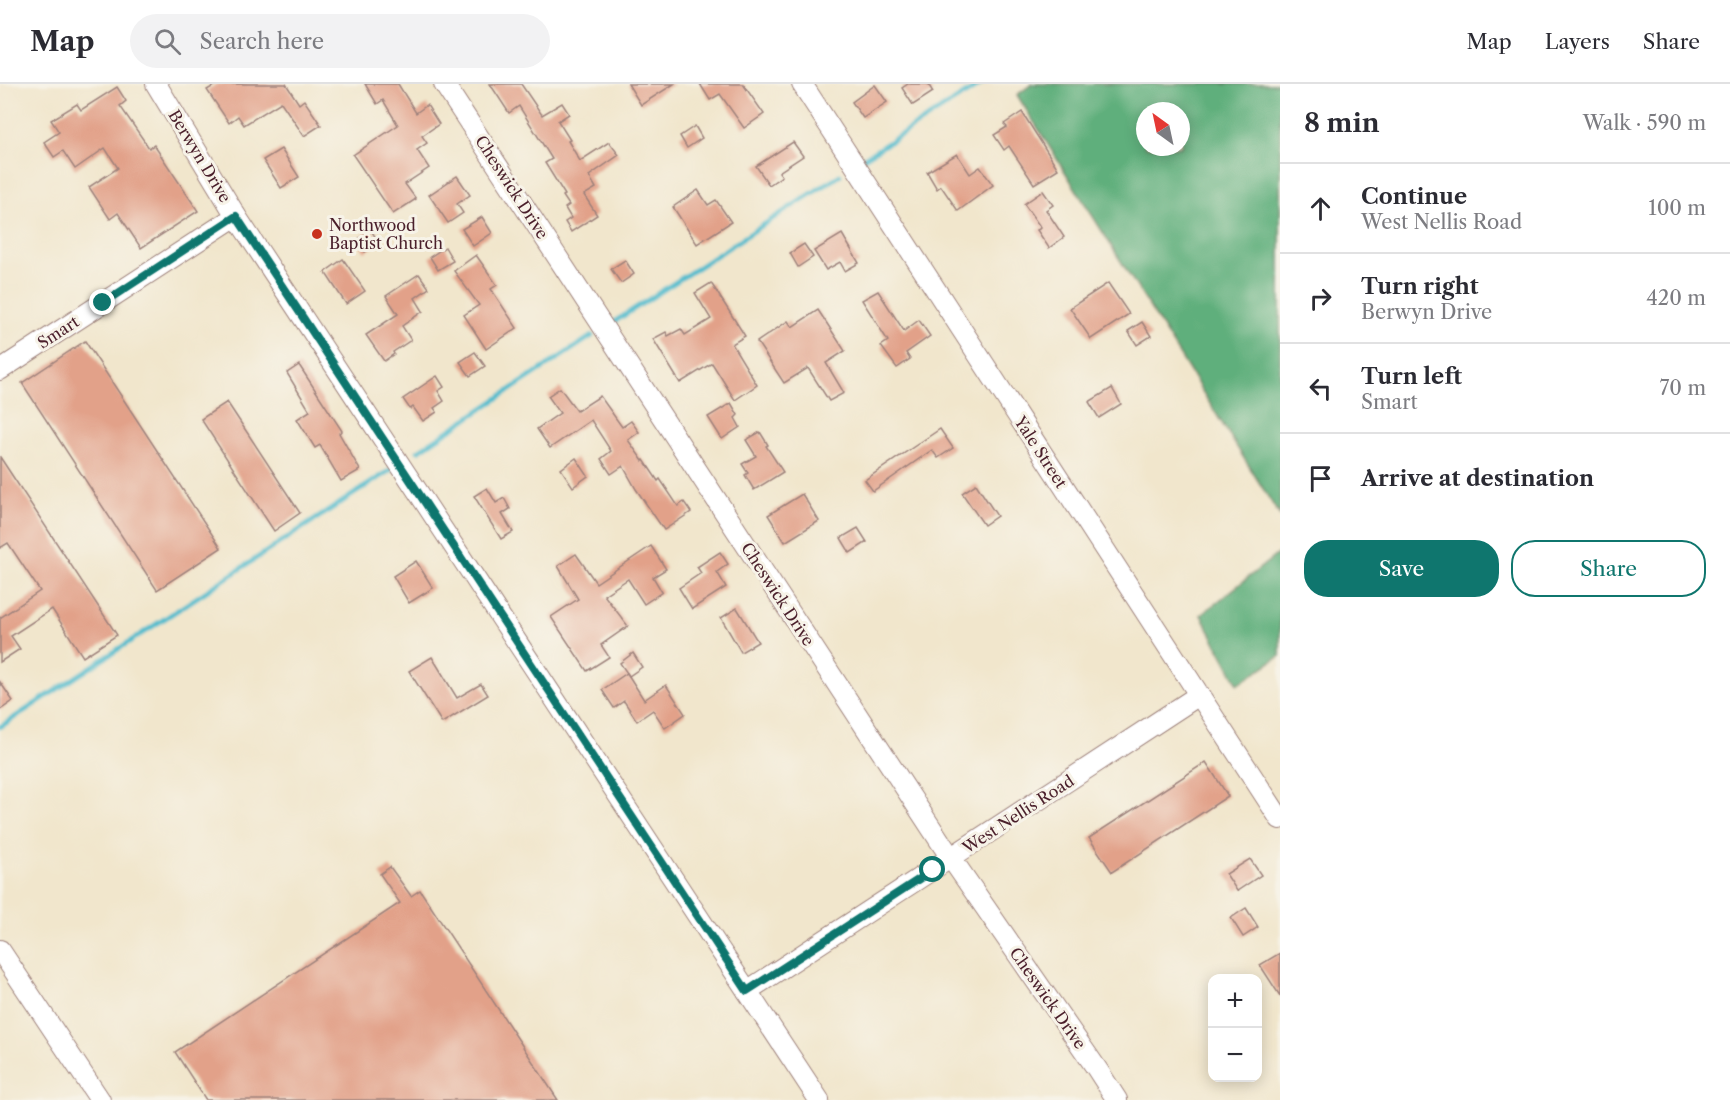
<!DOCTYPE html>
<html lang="en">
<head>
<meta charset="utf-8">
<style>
  body { margin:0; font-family:"Libre Caslon Text",serif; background:#f2f2f3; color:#2b2b33 }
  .controls { position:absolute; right:18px; bottom:18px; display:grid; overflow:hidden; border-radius:12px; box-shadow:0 3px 15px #0003 }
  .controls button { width:54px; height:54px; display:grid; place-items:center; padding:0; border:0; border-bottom:2px solid #e1e1e2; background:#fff; color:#2b2b33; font:30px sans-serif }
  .compass { position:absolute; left:1136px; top:18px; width:54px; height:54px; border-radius:50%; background:#fff; box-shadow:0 3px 15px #0003; rotate:327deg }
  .stop { position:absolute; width:18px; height:18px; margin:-14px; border:4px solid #0f766e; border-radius:50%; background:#fff }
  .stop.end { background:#0f766e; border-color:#fff; box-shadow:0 2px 6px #0008 }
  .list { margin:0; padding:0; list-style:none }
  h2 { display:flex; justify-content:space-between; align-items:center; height:78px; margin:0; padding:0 24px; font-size:26px }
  h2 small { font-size:20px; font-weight:400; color:#7c7c81 }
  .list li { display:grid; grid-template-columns:39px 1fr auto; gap:18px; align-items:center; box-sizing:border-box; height:90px; padding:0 24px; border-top:2px solid #e1e1e2 }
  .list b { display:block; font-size:22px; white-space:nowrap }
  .list p { margin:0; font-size:20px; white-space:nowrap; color:#7c7c81 }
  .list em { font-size:20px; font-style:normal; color:#7c7c81 }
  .actions { display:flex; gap:12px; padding:18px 24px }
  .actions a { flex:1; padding:14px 0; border:2px solid #0f766e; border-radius:24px; text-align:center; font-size:21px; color:#0f766e }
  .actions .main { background:#0f766e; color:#fff }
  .icon { flex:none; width:33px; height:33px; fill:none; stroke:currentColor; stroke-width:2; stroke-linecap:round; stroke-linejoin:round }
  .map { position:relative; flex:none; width:1280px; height:1016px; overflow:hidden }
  header { display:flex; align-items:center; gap:36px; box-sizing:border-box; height:84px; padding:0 30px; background:#fff; border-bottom:2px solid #e1e1e2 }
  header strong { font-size:28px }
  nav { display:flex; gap:33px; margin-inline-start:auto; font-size:21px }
  .search { width:420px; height:54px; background:#f2f2f3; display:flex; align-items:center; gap:15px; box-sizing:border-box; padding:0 21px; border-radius:33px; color:#7c7c81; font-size:22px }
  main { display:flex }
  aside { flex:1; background:#fff }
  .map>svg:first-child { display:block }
</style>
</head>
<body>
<header>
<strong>Map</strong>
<div class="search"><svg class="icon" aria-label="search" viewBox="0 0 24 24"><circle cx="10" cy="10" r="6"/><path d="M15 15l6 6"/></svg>Search here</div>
<nav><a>Map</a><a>Layers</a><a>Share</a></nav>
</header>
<main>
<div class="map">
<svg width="1280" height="1016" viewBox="0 0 1280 1016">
  <rect width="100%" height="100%" fill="#f7f3e8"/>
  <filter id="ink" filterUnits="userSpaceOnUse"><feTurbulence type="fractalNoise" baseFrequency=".0167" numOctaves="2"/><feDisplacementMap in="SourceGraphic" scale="12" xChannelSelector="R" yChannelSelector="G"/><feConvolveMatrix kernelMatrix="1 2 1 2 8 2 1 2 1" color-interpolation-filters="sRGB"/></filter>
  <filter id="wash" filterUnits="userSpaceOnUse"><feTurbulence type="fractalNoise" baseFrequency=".008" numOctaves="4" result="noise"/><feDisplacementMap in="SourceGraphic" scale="24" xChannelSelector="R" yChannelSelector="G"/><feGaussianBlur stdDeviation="1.35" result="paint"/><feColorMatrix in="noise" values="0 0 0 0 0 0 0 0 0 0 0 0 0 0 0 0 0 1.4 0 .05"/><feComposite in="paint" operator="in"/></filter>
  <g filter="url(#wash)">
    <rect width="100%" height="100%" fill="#f1e6cc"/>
    <g fill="#5faf7b" stroke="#546753" stroke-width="1.5" fill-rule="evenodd">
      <path d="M 1032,0 L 1280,0 L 1280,432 L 1017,11 ZM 1145,27 L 1181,27 L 1181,63 L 1145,63 Z"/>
      <polygon points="1280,468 1280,572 1238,600 1201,531"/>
    </g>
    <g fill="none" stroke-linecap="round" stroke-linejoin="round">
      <g stroke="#51bccd" stroke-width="4.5">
        <polyline points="864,74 981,0"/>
        <polyline points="614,238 840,91"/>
        <polyline points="418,367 592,252"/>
        <polyline points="0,643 395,383"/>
      </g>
    </g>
    <g id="blocks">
      <g fill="#e2a189">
        <polygon points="217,0 286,0 299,20 304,16 321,41 304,52 281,18 244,41 238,32 229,39 207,6"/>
        <polygon points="365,0 398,0 416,29 427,21 439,40 422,52 427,59 417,66 429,84 405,100 416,115 393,130 353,71 398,41 383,16 377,20"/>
        <polygon points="490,0 521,0 542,31 562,19 569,30 558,37 570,56 568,57 580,77 609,58 619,71 589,92 596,104 584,111 597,131 571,148 565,138 571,134 565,124 569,121 563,112 565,111 545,79 552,75 519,22 509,29"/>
        <polygon points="628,0 674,0 641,21"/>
        <polygon points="700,0 743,0 764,30 744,44 720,10 710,16"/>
        <polygon points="908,0 928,0 933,8 913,21 902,4"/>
        <polygon points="875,1 887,18 863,34 852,18"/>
        <polygon points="117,3 126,17 120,22 149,64 154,61 198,127 141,164 118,129 110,135 89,103 118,84 105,64 75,85 63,67 54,73 44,58 59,48 51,36 77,20 81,26"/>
        <polygon points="1022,28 1058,85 1034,100 1009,62 1004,66 994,51 1007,43 1004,40"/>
        <polygon points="695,42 702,54 687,64 680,52"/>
        <polygon points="793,58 803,72 779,88 782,92 769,101 756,82"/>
        <polygon points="281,65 299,93 281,104 263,76"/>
        <polygon points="957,70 970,90 980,83 993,101 958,127 941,102 937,105 927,88"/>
        <polygon points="457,92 470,111 457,120 463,129 448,139 429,111"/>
        <polygon points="698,106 708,121 716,116 731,138 697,160 673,123"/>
        <polygon points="1043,107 1053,121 1046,126 1064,153 1049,164 1037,146 1041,144 1024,120"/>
        <polygon points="482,133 492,149 473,162 462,145"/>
        <polygon points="371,146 379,159 365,168 357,156"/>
        <polygon points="842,150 859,179 845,187 840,178 826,186 814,167"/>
        <polygon points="804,160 813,173 798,183 790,169"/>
        <polygon points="445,163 453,177 438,186 430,173"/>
        <polygon points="476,171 497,201 491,205 517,244 486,265 464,231 479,221 454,187"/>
        <polygon points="343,175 365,207 346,220 325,188"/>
        <polygon points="625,176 634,190 621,199 611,185"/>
        <polygon points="419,190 429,204 415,214 423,227 402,242 411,256 393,268 394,270 384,277 366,251 398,230 386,212"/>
        <polygon points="711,199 745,252 732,260 757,301 735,316 712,279 680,299 653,255 666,248 668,252 681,245 685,251 711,235 695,209"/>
        <polygon points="1108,199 1129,230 1091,255 1070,224"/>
        <polygon points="878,207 904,247 919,236 930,252 906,269 910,275 897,284 881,262 888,257 862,216"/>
        <polygon points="818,226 845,267 826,279 844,309 829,317 808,284 784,299 757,258 788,237 792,243"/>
        <polygon points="1142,238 1151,252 1137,261 1128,247"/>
        <polygon points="85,257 221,464 157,506 22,299"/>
        <polygon points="475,268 485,282 470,292 460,278"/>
        <polygon points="299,281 342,347 339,349 360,386 341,397 320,361 315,364 297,335 310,327 287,289"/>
        <polygon points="437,292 444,303 438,307 444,317 434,324 437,328 423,337 413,323 410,325 403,315"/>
        <polygon points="560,304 577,327 600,312 622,343 631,337 639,348 628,356 643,377 644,376 658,397 660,395 678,422 684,418 691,428 664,446 636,405 623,382 611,390 601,375 611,367 591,336 550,364 537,345 560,329 548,312"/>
        <polygon points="1112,304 1121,320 1099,334 1089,318"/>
        <polygon points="227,318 300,429 274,447 201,335"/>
        <polygon points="731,319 738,331 735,334 740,343 722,355 708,333"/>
        <polygon points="940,345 953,364 938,374 932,366 873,407 865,396"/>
        <polygon points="760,348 768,361 766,362 783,388 754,406 745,391 748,389 742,380 756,372 746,356"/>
        <polygon points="0,373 117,551 83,573 52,525 11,552 20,565 0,578 0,534 40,507 8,459 0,464"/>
        <polygon points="576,374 588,392 573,403 561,385"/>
        <polygon points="976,400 997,432 984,441 962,409"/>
        <polygon points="487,404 496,419 504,414 510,425 502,430 513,448 501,455 474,412"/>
        <polygon points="802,410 819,437 785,458 768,431"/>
        <polygon points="858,444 867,458 850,469 841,454"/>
        <polygon points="651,462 666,485 653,493 662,508 644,520 628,495 604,511 628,542 601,561 609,573 587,587 551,533 578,515 558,482 576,470 596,499"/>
        <polygon points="720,468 728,480 717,488 726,503 692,525 679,504 701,489 697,483"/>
        <polygon points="416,477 433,504 409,519 393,492"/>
        <polygon points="737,524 758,558 741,568 721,534"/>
        <polygon points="633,569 642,583 629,592 620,579"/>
        <polygon points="432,573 457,614 481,600 488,611 442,639 409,587"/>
        <polygon points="627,589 644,616 666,601 685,630 665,644 653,626 637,637 624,617 614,624 602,606"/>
        <polygon points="0,598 13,617 0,626"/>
        <polygon points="1206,678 1228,712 1112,788 1089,754"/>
        <polygon points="1250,775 1261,791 1237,807 1226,790"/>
        <polygon points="390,783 411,812 420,806 558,1016 206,1016 175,968 400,819 380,790"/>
        <polygon points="1246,824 1258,843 1243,853 1231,834"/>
        <polygon points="1280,869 1280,912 1260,881"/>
      </g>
    </g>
  </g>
  <g filter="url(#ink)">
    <use href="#blocks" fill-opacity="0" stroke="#9e827c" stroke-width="1.5"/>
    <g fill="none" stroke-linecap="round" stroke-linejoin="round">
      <g stroke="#9e827c" stroke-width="22">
        <g id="minor">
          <polyline points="156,0 236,132 819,1016"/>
          <polyline points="444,0 951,774 1097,985 1117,1016"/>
          <polyline points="802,0 1280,735"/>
          <polyline points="0,286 236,132"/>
          <polyline points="0,866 100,1016"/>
          <polyline points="747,907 1199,611"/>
        </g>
      </g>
      <use href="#minor" stroke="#fff" stroke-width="20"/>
    </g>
  </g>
  <g fill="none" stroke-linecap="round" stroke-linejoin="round" filter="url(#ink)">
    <polyline stroke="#0f766e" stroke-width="8" points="103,219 236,132 747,907 933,786"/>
  </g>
  <circle fill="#c8321e" stroke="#f7f3e8" stroke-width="2" cx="317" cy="150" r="6"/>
  <g text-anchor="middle" stroke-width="6" stroke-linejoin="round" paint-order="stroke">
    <g font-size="16" fill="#4a1f2b" stroke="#f7f3e8">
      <text transform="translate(200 72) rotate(59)" y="6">Berwyn Drive</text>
      <text transform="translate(512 103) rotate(57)" y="6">Cheswick Drive</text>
      <text transform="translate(58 248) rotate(-33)" y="6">Smart</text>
      <text transform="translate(1041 368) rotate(57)" y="6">Yale Street</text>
      <text transform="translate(778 510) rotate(57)" y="6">Cheswick Drive</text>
      <text transform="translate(1018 730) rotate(-33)" y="6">West Nellis Road</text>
      <text transform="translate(1048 914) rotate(55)" y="6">Cheswick Drive</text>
    </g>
    <g font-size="16" fill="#4a1f2b" stroke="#f7f3e8" text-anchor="start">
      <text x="329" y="147">Northwood<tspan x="329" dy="18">Baptist Church</tspan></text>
    </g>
  </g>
</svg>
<div class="controls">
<button>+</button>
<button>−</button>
</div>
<svg class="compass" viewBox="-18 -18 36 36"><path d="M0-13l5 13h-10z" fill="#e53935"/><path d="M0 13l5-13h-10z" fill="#7c7c81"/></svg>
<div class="stop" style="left:933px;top:786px"></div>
<div class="stop end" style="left:103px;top:219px"></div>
</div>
<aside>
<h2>8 min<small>Walk · 590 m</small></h2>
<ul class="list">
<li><svg class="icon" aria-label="ahead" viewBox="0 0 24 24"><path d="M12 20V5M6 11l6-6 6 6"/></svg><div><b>Continue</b><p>West Nellis Road</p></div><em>100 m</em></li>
<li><svg class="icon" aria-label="right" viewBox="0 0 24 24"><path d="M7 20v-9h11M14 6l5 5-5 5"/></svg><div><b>Turn right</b><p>Berwyn Drive</p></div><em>420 m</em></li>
<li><svg class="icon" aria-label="left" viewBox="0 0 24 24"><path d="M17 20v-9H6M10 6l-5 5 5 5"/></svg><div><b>Turn left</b><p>Smart</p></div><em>70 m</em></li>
<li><svg class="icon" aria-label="arrive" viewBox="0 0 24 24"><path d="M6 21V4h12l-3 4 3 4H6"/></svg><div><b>Arrive at destination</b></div></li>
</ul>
<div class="actions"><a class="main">Save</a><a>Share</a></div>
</aside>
</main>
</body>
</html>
